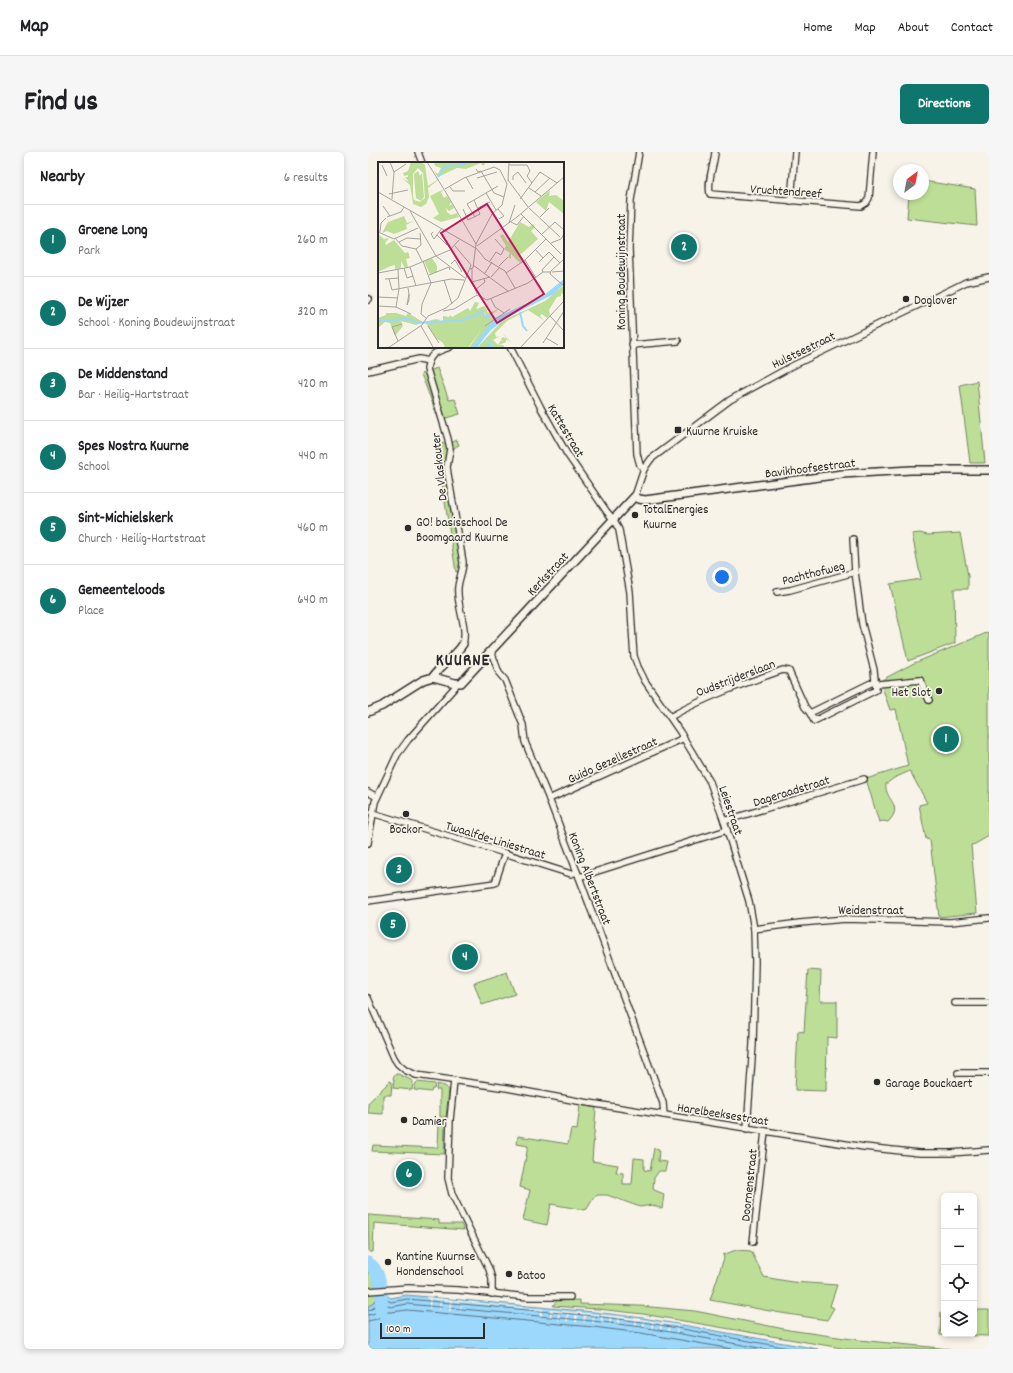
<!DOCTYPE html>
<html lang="en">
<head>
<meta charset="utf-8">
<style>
  body { margin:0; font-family:Dekko,sans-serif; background:#f6f6f6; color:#202124 }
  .controls { position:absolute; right:12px; bottom:12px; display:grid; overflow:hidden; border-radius:6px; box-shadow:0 2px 6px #0003 }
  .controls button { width:36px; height:36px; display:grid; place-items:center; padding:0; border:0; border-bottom:1px solid #e0e0e0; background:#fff; color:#202124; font:20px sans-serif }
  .compass { position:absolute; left:525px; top:12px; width:36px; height:36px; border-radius:50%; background:#fff; box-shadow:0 2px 6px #0003; rotate:32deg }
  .scale { position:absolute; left:12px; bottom:10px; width:105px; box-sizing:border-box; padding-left:4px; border:2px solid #2b2b2b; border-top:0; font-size:11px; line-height:14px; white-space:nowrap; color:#2b2b2b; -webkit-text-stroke:3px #f7f3e8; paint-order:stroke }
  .you { position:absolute; left:354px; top:425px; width:14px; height:14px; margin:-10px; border:3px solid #fff; border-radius:50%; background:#1a73e8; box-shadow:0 0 0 6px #1a73e833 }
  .badge { display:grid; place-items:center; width:26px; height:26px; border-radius:50%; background:#0f766e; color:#fff; font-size:13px; font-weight:700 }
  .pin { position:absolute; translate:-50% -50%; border:2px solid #fff; box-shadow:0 1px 4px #0006 }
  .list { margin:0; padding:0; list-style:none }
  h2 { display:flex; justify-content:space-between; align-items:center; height:52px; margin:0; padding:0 16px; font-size:17px }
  h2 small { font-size:13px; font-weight:400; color:#757577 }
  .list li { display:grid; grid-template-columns:26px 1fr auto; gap:12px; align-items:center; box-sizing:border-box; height:72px; padding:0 16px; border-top:1px solid #e0e0e0 }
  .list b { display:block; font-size:15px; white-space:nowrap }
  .list p { margin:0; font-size:13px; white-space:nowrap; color:#757577 }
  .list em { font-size:13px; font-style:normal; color:#757577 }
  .icon { flex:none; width:22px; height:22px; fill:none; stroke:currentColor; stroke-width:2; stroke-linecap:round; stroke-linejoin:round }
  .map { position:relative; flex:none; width:621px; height:1197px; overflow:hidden; border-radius:6px }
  header { display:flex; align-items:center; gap:24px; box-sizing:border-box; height:56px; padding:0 20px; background:#fff; border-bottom:1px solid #e0e0e0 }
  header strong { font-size:19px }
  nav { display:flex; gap:22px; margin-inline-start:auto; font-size:14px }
  .intro { display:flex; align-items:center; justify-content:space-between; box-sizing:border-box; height:96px; padding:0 24px }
  h1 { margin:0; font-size:28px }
  .button { padding:10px 18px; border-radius:6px; background:#0f766e; color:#fff; font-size:14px; font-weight:700 }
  main { display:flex; gap:24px; padding:0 24px }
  aside { flex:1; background:#fff; border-radius:6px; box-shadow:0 2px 6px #0003 }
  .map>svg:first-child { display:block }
</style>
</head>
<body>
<header>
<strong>Map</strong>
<nav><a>Home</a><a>Map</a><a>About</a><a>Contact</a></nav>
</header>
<div class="intro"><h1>Find us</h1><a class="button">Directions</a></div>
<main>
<aside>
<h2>Nearby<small>6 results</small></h2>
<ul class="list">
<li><span class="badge">1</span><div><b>Groene Long</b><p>Park</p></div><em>260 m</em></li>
<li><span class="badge">2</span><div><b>De Wijzer</b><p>School · Koning Boudewijnstraat</p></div><em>320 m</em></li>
<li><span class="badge">3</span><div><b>De Middenstand</b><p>Bar · Heilig-Hartstraat</p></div><em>420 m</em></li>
<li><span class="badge">4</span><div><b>Spes Nostra Kuurne</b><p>School</p></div><em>440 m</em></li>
<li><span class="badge">5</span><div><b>Sint-Michielskerk</b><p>Church · Heilig-Hartstraat</p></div><em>460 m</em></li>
<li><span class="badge">6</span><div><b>Gemeenteloods</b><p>Place</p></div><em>640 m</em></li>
</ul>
</aside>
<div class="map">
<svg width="621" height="1197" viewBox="0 0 621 1197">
  <rect width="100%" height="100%" fill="#f7f3e8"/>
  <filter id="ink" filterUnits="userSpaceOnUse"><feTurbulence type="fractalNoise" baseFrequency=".025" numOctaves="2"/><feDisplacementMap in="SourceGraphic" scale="8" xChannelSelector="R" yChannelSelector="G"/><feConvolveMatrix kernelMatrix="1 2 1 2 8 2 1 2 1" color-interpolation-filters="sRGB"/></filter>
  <g filter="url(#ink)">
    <g fill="#bdde97" stroke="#748461">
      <polygon points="555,29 607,37 609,74 539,66 541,42 555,42"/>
      <polygon points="69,216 81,248 87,247 92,262 71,268 53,222"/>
      <polygon points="609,229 617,311 602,311 592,233"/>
      <path d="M 89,288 L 91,293 C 82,296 83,306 83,314 L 72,315 L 74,291 L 79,293 Z"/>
      <polygon points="74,331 80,331 92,407 93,419 88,420"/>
      <polygon points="552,381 559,383 592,381 600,424 600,437 586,437 587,491 540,509 522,432 553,427 544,382"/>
      <path d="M 621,480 L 621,684 L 607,692 L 603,693 L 609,761 L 571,765 L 562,688 L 558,687 L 551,653 L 559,651 L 542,619 L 526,626 L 518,632 C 516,648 537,653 520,670 L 515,669 L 511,670 L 498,627 L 540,614 L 528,557 L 522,558 L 512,529 L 544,512 Z"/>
      <polygon points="440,818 453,819 452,849 469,849 469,886 459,885 458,939 427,938 430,879 436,880"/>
      <polygon points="139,820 147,842 114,853 106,831"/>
      <polygon points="28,922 30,922 45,929 44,938 25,936 26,929 25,926"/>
      <polygon points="22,929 24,930 23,943 15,943 15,962 0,961 0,951"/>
      <polygon points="49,930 67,932 66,937 64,937 63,940 46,938 47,933"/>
      <polygon points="69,932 77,934 81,938 78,965 72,965 72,938 68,938"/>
      <polygon points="212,953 228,956 224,1009 250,1013 248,1020 255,1021 255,1032 264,1032 266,1006 276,1007 276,1018 282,1019 286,996 291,997 290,1009 299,1010 297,1019 291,1019 286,1026 285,1036 286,1038 296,1042 294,1057 284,1053 272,1055 239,1043 230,1043 226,1045 219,1057 216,1058 183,1052 179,1073 155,1068 162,1038 152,1035 160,994 149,992 150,984 200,992 203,977 209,978"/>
      <polygon points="71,971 77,972 77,974 76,1002 4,999 5,993 70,996"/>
      <polygon points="0,1063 71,1068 71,1072 93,1072 96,1078 6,1071 5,1100 1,1100"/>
      <polygon points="368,1098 383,1099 396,1125 424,1130 469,1133 462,1154 466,1156 459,1168 413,1161 342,1148 356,1106 355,1103"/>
      <polygon points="0,1114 5,1123 7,1136 0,1137"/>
      <path d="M 9,1141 C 10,1147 4,1151 0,1155 L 0,1142 Z"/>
      <polygon points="212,1148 212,1152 272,1154 327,1159 421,1178 491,1188 582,1197 479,1197 275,1162 230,1157 185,1154 188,1149"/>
      <polygon points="606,1158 621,1158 621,1184 572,1183 573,1160 576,1160 576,1182 606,1182"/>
    </g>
    <polygon fill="#9bd8fc" stroke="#6e93a8" points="10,1143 18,1143 23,1146 38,1143 226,1160 275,1166 450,1197 0,1197 0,1155 7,1149"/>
    <g fill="#f7f3e8">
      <polygon points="58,1145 142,1154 176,1157 174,1159 174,1165 172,1165 172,1158 94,1150 93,1160 92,1160 93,1150 84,1149 83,1159 81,1159 82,1149 73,1148 72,1158 71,1157 72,1148 63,1147 62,1157 61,1156 61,1147 58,1146"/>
      <polygon points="182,1158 259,1165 310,1173 309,1182 308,1182 309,1174 302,1173 301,1180 300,1180 301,1173 294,1172 293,1179 292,1179 292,1171 286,1170 284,1178 283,1177 284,1170 277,1169 276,1176 275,1176 275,1169 269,1168 268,1175 267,1175 267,1168 260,1167 259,1174 259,1167 252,1166 251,1174 249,1173 250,1166 244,1165 242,1173 241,1172 241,1165 235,1164 234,1171 233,1171 233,1164 227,1163 226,1171 224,1171 225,1163 218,1163 217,1170 215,1170 216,1163 210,1162 209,1170 207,1170 207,1162 201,1161 200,1169 198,1169 199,1161 192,1161 191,1168 190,1168 190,1161 184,1160 182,1168"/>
    </g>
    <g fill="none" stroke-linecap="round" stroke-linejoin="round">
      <g stroke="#58707f" stroke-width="1">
        <polyline points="0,1158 4,1157 12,1147 17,1147 23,1150 39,1147 226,1164 275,1170 426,1197"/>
        <polyline points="0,1163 7,1161 16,1153 23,1155 39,1152 225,1169 274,1175 397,1197"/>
        <polyline points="0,1169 9,1167 17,1160 24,1160 39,1158 225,1175 273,1181 364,1197"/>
      </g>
      <path stroke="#9bd8fc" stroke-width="13" d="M 0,1111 C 14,1119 14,1144 13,1159"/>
      <g stroke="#2b2b2b" stroke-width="8">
        <g id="minor">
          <polyline points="50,0 54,11"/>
          <polyline points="271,0 263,48 261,97 269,302 272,313 276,317"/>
          <path d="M 347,0 C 346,15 339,27 342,42 L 493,54 L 498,51 L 501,46 L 505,0"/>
          <polyline points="423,49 427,0"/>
          <polyline points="0,148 1,147"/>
          <polyline points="264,193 310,189"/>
          <path d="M 82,195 C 68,200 61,201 59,217 L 80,287 L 82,297 L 79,315 L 80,322 L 95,410 C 95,419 91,426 90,435 C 88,453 100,474 95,492"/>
          <polyline points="142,195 173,256 199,302 239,360 246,368 251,378 262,440 265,491 266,504 270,515 277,529 312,580 342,630 356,669 381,749 386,777 387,810 385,892 379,977"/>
          <polyline points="0,219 51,207 61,209"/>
          <polyline points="267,344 276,317 283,307 362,248 426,213 584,137 598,130 621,125"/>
          <polyline points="409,440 422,438 487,420"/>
          <polyline points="123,499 131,521 137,528 155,573 157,590 181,647 211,725 295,951 296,963"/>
          <polyline points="507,529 510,532 552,528 561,548"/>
          <polyline points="442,561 507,529"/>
          <path d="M 302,565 C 337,545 377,531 415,518 L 421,519 L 423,524 L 437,555 L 442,561 L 446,569 L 508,538 L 506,518 L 494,472 L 487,420 L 485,387"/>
          <polyline points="0,640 9,645"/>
          <polyline points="181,647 316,586"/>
          <polyline points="4,661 127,698 203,722 209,720"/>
          <polyline points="356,669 496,627"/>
          <polyline points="0,691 7,650 29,603 40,588 87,535 87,531"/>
          <polyline points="211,725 359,678"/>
          <polyline points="0,749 127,731 137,701"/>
          <polyline points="386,777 432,771 477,767 582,770 621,766"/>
          <polyline points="0,846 26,906 30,912 37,918 48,923 139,936 215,950 397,979 496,995 552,1001 583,1001 621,998"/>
          <polyline points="587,851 621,851"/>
          <polyline points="590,921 621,921"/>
          <polyline points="86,929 82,968 80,1026 84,1042 121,1117 124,1127 124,1142"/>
          <polyline points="385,1090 397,979"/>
          <polyline points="0,1139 40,1136 90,1138 161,1145 202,1145"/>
        </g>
      </g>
      <g stroke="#2b2b2b" stroke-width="10">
        <g id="tertiary">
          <path d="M 65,525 C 73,512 87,505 95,492"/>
          <polyline points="0,560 14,554 55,528 65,525 87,531 93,531 267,344 271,347 277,348 474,322 543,318 621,318"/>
        </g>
      </g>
      <use href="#minor" stroke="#f7f3e8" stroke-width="5.5"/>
      <use href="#tertiary" stroke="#f7f3e8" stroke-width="7"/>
    </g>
  </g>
  <g fill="#2b2b2b" stroke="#f7f3e8" stroke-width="1.5">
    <circle cx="538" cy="147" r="4"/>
    <rect x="306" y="274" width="8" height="8" rx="2"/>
    <circle cx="267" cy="363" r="4"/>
    <circle cx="40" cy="376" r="4"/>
    <circle cx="571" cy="539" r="4"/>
    <circle cx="38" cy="662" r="4"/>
    <circle cx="509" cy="930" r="4"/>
    <circle cx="36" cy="968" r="4"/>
    <circle cx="20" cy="1110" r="4"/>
    <circle cx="141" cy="1122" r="4"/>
  </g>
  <g text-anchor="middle" stroke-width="3.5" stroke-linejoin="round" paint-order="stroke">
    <g font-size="13" fill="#2b2b2b" stroke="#f7f3e8">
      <text transform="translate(418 38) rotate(4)" y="5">Vruchtendreef</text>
      <text transform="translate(252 120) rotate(-90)" y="5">Koning Boudewijnstraat</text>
      <text transform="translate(435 197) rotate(-26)" y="5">Hulstsestraat</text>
      <text transform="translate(199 278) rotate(59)" y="5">Kattestraat</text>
      <text transform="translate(70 315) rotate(-96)" y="5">De Vlaskouter</text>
      <text transform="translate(442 315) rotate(-7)" y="5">Bavikhoofsestraat</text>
      <text transform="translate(445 420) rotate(-14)" y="5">Pachthofweg</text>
      <text transform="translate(179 421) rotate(-47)" y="5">Kerkstraat</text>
      <text transform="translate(367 525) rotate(-21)" y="5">Oudstrijderslaan</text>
      <text transform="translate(244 607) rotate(-24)" y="5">Guido Gezellestraat</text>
      <text transform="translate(423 638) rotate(-17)" y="5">Dageraadstraat</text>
      <text transform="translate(364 658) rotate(71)" y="5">Leiestraat</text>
      <text transform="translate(128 687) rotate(17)" y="5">Twaalfde-Liniestraat</text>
      <text transform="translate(223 726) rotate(69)" y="5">Koning Albertstraat</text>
      <text x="503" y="762">Weidenstraat</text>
      <text transform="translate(355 961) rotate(9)" y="5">Harelbeeksestraat</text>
      <text transform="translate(380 1033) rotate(-84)" y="5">Doornenstraat</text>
    </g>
    <g font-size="13" fill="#2b2b2b" stroke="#f7f3e8" text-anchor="start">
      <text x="546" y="152">Doglover</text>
      <text x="318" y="283">Kuurne Kruiske</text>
      <text x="275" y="361">TotalEnergies<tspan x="275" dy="15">Kuurne</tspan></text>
      <text x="48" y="374">GO! basisschool De<tspan x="48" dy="15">Boomgaard Kuurne</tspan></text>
      <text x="563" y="544" text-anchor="end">Het Slot</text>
      <text x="38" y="681" text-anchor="middle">Bockor</text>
      <text x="517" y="935">Garage Bouckaert</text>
      <text x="44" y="973">Damier</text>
      <text x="28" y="1108">Kantine Kuurnse<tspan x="28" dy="15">Hondenschool</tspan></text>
      <text x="149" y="1127">Batoo</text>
    </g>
    <g font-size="17" font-weight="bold" letter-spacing="1" fill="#2b2b2b" stroke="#f7f3e8">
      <text x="95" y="513">KUURNE</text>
    </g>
  </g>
  <g transform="translate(10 10)">
    <rect width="186" height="186" fill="#f7f3e8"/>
    <path d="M 33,0 L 43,0 L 47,3 L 50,24 L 59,18 L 58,15 L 60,18 L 50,26 L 51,35 L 48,42 L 43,45 L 35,42 L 32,23 L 24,16 L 31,20 L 27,15 L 30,15 L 30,13 L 26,14 L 25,11 L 30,9 ZM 40,6 L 45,11 L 47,36 L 42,40 L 36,38 L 35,34 L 35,12 ZM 56,0 L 106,0 L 107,2 L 105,4 L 103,1 L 88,7 L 79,6 L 60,15 L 56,9 L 60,12 L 63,6 L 57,4 ZM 40,9 L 42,14 L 44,11 L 46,35 L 43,39 L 38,36 L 37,26 L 36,12 ZM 66,27 L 63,30 L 66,36 L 69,34 L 73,40 L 71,44 L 74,42 L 76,46 L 71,49 L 68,46 L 69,50 L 73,53 L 79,51 L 81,55 L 63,60 L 55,56 L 61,52 L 52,34 ZM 172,28 L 171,34 L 178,33 L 186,39 L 186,52 L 171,40 L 168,49 L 158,40 ZM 26,54 L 29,61 L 36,59 L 28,63 L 29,67 L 16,72 L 9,69 L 4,71 L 10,60 ZM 142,60 L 151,65 L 155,62 L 157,65 L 153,69 L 160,77 L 142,93 L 144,99 L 142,101 L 133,92 L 133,97 L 130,95 L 132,91 L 126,87 L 128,84 L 122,74 L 125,72 L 130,80 ZM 0,72 L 6,77 L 11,76 L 7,81 L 8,83 L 16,78 L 27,91 L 30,90 L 32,96 L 28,97 L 30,105 L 27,106 L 23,99 L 23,106 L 17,107 L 17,103 L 13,104 L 0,110 ZM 54,96 L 59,104 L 59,110 L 52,112 L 46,99 ZM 185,124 L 186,133 L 183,131 L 183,134 L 179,135 L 171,148 L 172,153 L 169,156 L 164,152 L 162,154 L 167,159 L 150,148 L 129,159 L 114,174 L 117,171 L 118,175 L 122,174 L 115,178 L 120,183 L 123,178 L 125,180 L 123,177 L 125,175 L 129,177 L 124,171 L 135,182 L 129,177 L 130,180 L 128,177 L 128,180 L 121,183 L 125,183 L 127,186 L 117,186 L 112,181 L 110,183 L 113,186 L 110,183 L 108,186 L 99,186 L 124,159 L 167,139 ZM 97,140 L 101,141 L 98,147 L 107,144 L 110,151 L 121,147 L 112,154 L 108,155 L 107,151 L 106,150 L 91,155 L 105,151 L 107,155 L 115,155 L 117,158 L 93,186 L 91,186 L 104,167 L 90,186 L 64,186 L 67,184 L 64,180 L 59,177 L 47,160 L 58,157 L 62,158 L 60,160 L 79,159 L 65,159 L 65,154 L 71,155 L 72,153 L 74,155 L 90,146 L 92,149 ZM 8,151 L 18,151 L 28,154 L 30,151 L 45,160 L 38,163 L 23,159 L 25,164 L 17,174 L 12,161 L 7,160 L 0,166 L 0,156 L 8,153 Z" fill="#bdde97" fill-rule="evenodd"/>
    <path d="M 186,117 L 186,122 L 176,132 L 130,155 L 113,168 L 107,175 L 114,179 L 112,181 L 117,186 L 108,185 L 112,180 L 107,175 L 99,186 L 93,186 L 117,156 L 165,134 Z" fill="#9bd8fc"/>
    <path fill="none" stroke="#9bd8fc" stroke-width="2" d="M 79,4 L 91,0M 60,15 L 67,5 L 77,3M 142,150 L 145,164 L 149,169M 0,159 L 30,157 L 40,161 L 85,158 L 105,150 L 107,155 L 115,154 L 118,157"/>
    <path fill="none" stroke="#a5a39c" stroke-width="1" d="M 12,0 L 16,10 L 14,37M 49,0 L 67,29M 4,3 L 9,14M 131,3 L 149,3 L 152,9 L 149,14 L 154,21M 98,7 L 100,10 L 103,9 L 116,31 L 126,35M 16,10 L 28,2M 88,15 L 95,27M 99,16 L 119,10M 130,18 L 150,45M 135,18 L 135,14 L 140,10 L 148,21M 130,19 L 131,0M 72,25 L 75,29 L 87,29M 151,26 L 163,34M 67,27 L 86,16 L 116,5 L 122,8 L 129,22M 67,29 L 98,82 L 95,106 L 92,107M 0,30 L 99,87 L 107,97 L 127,109 L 137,126M 157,30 L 172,16M 108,31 L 118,48M 11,32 L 30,28M 142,37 L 162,10 L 179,21M 89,42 L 120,24M 89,42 L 97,55M 5,44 L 12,54M 100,46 L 112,40M 151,46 L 182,75M 85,47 L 90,58 L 102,52 L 96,38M 120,47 L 126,54 L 121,57M 32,49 L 58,94 L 87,116M 143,52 L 183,92M 9,55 L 23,50 L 26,45M 162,55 L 171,46M 133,60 L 139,63 L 146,54M 131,61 L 137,43M 0,70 L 16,77 L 40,66M 2,70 L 3,61 L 8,56M 55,70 L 53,72 L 56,77 L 64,66M 164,72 L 177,60 L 186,68M 59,73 L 69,83M 17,76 L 24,84 L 38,87M 117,77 L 126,87M 21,80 L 29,76 L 42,77M 173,81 L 183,77 L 186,72M 98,82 L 114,52 L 124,43 L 129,22M 99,84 L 139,55 L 186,15M 38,87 L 43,83 L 42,71M 38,87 L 44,99M 157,87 L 165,96M 147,98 L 158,116M 45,99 L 53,121 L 44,142 L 43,152 L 48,156M 112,99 L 118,90 L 123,93 L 126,87M 161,100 L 171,90 L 182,101M 73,102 L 77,98 L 84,110M 95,103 L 130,129M 121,104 L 130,95M 32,105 L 38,124M 26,106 L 29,116 L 35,114M 94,107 L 94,119 L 99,132M 173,109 L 172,112 L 186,124M 173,109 L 186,97M 165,110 L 164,108 L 176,95M 174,110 L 186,109M 0,111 L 32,105 L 72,88 L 81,78M 107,111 L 114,100M 128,111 L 147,98 L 168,77M 51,113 L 71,105 L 72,108M 113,115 L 122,105M 7,117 L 21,116M 11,117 L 14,128 L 73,117 L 86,118M 66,118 L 74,142M 94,120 L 112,115M 30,126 L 31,132 L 31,138 L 29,143 L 31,132M 97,128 L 107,120 L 106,117M 99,133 L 109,138 L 150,121 L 165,110 L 172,110M 0,135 L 20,136M 113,137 L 117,145 L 126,151M 0,144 L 18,145 L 33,152M 18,145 L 21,127 L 20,107M 65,149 L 76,147 L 99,133M 172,154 L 186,169M 43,164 L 55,185M 50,164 L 61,181M 107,164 L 132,147M 168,176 L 180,183M 20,179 L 14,165 L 24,162M 165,181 L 186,149M 10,186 L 44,163 L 50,154 L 68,146 L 80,136 L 93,103 L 77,84M 142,186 L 186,139"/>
    <path fill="#c2185b" fill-opacity="0.15" stroke="#c2185b" stroke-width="2" d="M 109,42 L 166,132 L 119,161 L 63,71 Z"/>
    <rect width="186" height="186" fill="none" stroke="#2b2b2b" stroke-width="2"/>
  </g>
</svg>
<div class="controls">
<button>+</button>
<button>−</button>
<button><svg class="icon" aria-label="locate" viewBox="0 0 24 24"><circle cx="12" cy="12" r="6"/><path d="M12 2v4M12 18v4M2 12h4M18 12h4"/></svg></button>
<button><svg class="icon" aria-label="layers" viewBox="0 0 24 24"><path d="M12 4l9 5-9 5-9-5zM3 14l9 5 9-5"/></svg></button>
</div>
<svg class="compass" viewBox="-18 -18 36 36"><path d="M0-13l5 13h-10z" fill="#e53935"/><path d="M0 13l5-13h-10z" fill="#757577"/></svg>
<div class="scale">100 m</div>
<div class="you"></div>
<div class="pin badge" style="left:578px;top:587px">1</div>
<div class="pin badge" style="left:316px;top:95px">2</div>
<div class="pin badge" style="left:31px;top:718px">3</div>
<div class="pin badge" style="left:97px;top:805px">4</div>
<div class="pin badge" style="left:25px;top:773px">5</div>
<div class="pin badge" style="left:41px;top:1022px">6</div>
</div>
</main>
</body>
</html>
